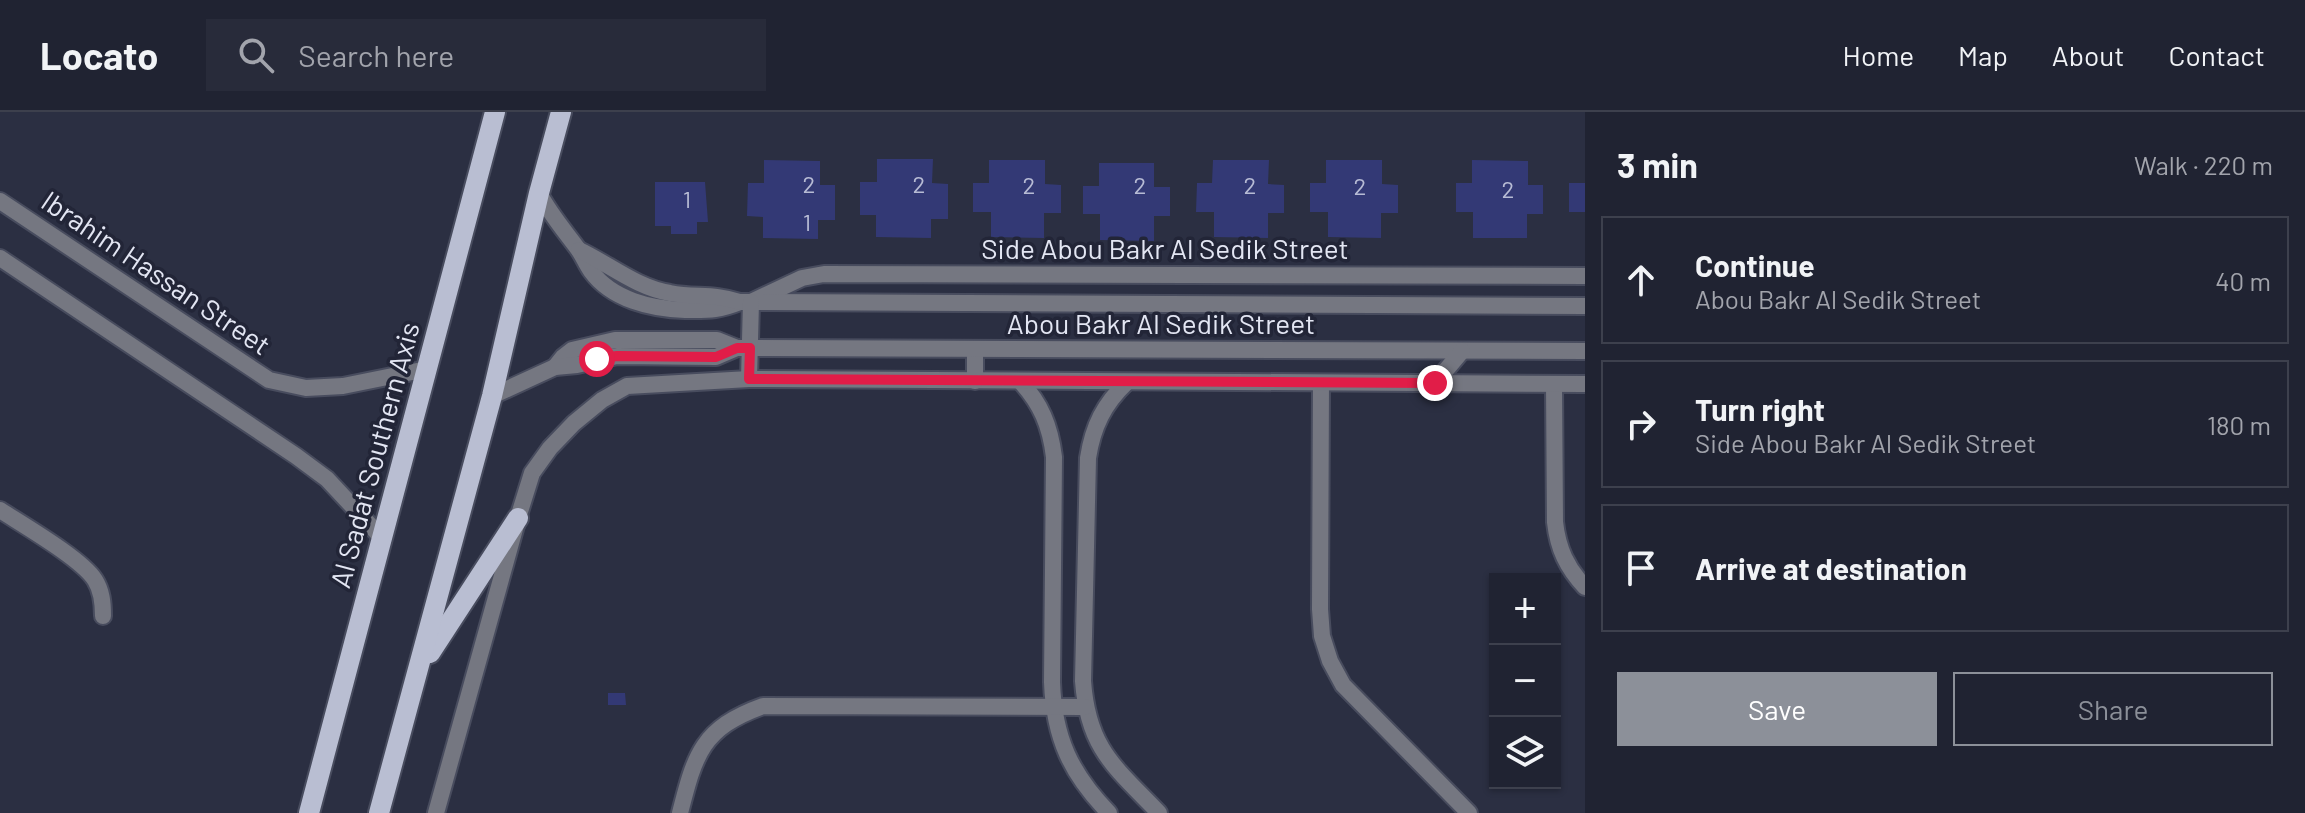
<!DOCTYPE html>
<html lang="en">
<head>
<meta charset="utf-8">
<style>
  body { margin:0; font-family:Barlow,sans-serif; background:#282b3a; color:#f1f3f6 }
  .controls { position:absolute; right:24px; bottom:24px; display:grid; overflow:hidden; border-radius:0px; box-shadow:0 2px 6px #0004 }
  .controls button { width:72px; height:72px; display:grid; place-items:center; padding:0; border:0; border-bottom:2px solid #3d404d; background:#202332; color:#f1f3f6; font:40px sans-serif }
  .stop { position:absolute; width:24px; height:24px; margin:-18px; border:6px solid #e11d48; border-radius:50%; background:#fff }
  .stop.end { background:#e11d48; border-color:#fff; box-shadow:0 2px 8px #0008 }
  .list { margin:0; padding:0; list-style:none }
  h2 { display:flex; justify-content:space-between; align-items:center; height:104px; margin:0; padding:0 32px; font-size:34px }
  h2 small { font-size:26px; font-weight:400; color:#a2a4ac }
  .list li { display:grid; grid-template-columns:52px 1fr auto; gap:24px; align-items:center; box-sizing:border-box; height:128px; margin:0 16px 16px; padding:0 16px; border:2px solid #3d404d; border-radius:0px }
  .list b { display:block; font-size:30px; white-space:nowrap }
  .list p { margin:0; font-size:26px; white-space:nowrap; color:#a2a4ac }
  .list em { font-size:26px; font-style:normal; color:#a2a4ac }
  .actions { display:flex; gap:16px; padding:24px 32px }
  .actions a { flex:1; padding:18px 0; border:2px solid #8c9099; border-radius:0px; text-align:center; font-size:28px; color:#8c9099 }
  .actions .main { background:#8c9099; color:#fff }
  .icon { flex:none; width:44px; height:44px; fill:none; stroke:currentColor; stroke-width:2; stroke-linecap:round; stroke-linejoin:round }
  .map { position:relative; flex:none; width:1585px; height:701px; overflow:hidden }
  header { display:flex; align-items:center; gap:48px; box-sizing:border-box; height:112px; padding:0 40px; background:#202332; border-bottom:2px solid #3d404d }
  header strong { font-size:38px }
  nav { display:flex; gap:44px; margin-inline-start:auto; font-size:28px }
  .search { width:560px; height:72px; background:#282b3a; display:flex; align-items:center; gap:20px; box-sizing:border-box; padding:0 28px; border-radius:0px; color:#a2a4ac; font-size:30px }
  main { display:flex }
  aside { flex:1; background:#202332 }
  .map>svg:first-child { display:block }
</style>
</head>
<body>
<header>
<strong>Locato</strong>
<div class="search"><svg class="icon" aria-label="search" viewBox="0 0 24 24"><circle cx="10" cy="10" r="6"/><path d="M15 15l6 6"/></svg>Search here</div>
<nav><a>Home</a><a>Map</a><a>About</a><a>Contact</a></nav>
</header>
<main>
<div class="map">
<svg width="1585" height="701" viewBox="0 0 1585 701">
  <rect width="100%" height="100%" fill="#2b2f42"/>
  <g fill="#333975">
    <polygon points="877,47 933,47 932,71 948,72 948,107 931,107 931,126 876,125 876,103 860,103 860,70 877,70"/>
    <polygon points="764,48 820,49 820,73 835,73 835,108 818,108 818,127 763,126 763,105 747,104 748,71 764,71"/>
    <polygon points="989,48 1045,48 1045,72 1061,73 1061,101 1044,101 1044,126 991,125 991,100 973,100 973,71 989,71"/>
    <polygon points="1213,48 1269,48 1268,72 1284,73 1284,101 1268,101 1268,126 1214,125 1214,100 1196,100 1197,71 1212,71"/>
    <polygon points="1326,48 1382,48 1382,72 1398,73 1398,101 1381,101 1381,126 1328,125 1328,100 1310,100 1310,71 1326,71"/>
    <polygon points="1472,48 1528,49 1528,73 1543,73 1543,102 1527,102 1527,126 1473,126 1473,100 1456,100 1456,71 1472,71"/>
    <polygon points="1099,51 1154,51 1154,75 1170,75 1170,104 1154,104 1154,129 1100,128 1100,102 1083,102 1083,74 1099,74"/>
    <polygon points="655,70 705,70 708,110 697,110 697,122 671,122 671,114 655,114"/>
    <rect x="1569" y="71" width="16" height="29"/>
    <polygon points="608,581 625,581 626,593 608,593"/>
  </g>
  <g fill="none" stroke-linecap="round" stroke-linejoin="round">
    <g stroke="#484c5e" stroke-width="20">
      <g id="minor">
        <polyline points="751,190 802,166 824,162 1585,164"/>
        <path d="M 1020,269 C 1041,292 1050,313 1054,345 L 1052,570 C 1054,626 1071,662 1109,701"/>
        <path d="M 1127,270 C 1104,292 1093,314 1088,346 L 1083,569 C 1088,637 1115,655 1159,701"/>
        <polyline points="1321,271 1320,497 1322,524 1330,549 1343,573 1469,701"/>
        <path d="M 1554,272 L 1555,410 C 1558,437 1567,456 1585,475"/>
        <path d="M 0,398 C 23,413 82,447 95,468 C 102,479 103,491 103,504"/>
        <polyline points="436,701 518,406 532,361 550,336 574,311 602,288 627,274 749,267 1585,272"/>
        <path d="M 680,701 C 695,642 702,616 763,594 L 1085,595"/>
      </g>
    </g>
    <g stroke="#484c5e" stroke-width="20">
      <g id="tertiary">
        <path d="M 539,81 C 550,102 564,118 578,137 C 583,144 586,152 591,159 C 612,188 652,197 685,198 C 709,198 717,199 740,190"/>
        <polyline points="0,89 269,268 306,276 343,274 427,257"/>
        <path d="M 579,138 C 609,152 637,176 670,181 C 696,186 713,181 740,190 L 1585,194"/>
        <polyline points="0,146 296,344 327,367 382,426"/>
        <polyline points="975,237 975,269"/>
        <polyline points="555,255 563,245 572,238 615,228 717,228 737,236 1585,239"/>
        <polyline points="749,267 751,190"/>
        <polyline points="1435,271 1462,239"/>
        <polyline points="492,284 555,255 577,253 617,244 716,245 737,236"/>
      </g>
    </g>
    <g stroke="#484c5e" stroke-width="24">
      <g id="primary">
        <polyline points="430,541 518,406"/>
        <polyline points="309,701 495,0"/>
        <polyline points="379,701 492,284 539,81 561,0"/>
      </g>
    </g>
    <use href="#minor" stroke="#757781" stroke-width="16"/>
    <use href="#tertiary" stroke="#757781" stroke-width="16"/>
    <use href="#primary" stroke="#b9bed2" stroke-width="20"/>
  </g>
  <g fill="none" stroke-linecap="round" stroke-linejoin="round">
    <polyline stroke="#e11d48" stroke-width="10" points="597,247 617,244 716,245 737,236 750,236 749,267 1435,271"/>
  </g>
  <g text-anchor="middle" stroke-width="7" stroke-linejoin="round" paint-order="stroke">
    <g font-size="24" fill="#b7bbd4">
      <text x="809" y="81">2</text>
      <text x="919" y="81">2</text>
      <text x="1029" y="82">2</text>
      <text x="1140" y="82">2</text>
      <text x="1250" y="82">2</text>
      <text x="1360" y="83">2</text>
      <text x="1508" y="86">2</text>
      <text x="687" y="96">1</text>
      <text x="807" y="119">1</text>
    </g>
    <g font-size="28" fill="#e3e6f3" stroke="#222537">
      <text x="1165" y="147">Side Abou Bakr Al Sedik Street</text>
      <text transform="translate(156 161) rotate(34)" y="10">Ibrahim Hassan Street</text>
      <text x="1161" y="222">Abou Bakr Al Sedik Street</text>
      <text transform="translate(375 343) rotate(-75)" y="10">Al Sadat Southern Axis</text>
    </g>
  </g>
</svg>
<div class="controls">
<button>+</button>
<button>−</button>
<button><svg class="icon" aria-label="layers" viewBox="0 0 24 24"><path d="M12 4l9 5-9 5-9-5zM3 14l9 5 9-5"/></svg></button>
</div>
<div class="stop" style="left:597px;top:247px"></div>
<div class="stop end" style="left:1435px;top:271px"></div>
</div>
<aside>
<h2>3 min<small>Walk · 220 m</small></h2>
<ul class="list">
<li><svg class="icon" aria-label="ahead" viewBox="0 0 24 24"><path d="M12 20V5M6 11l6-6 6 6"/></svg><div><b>Continue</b><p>Abou Bakr Al Sedik Street</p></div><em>40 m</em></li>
<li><svg class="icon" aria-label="right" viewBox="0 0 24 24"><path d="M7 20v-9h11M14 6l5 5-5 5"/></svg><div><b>Turn right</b><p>Side Abou Bakr Al Sedik Street</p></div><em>180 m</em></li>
<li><svg class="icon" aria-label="arrive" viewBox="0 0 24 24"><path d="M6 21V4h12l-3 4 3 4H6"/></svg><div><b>Arrive at destination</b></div></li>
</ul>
<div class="actions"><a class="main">Save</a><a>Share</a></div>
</aside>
</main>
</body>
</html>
